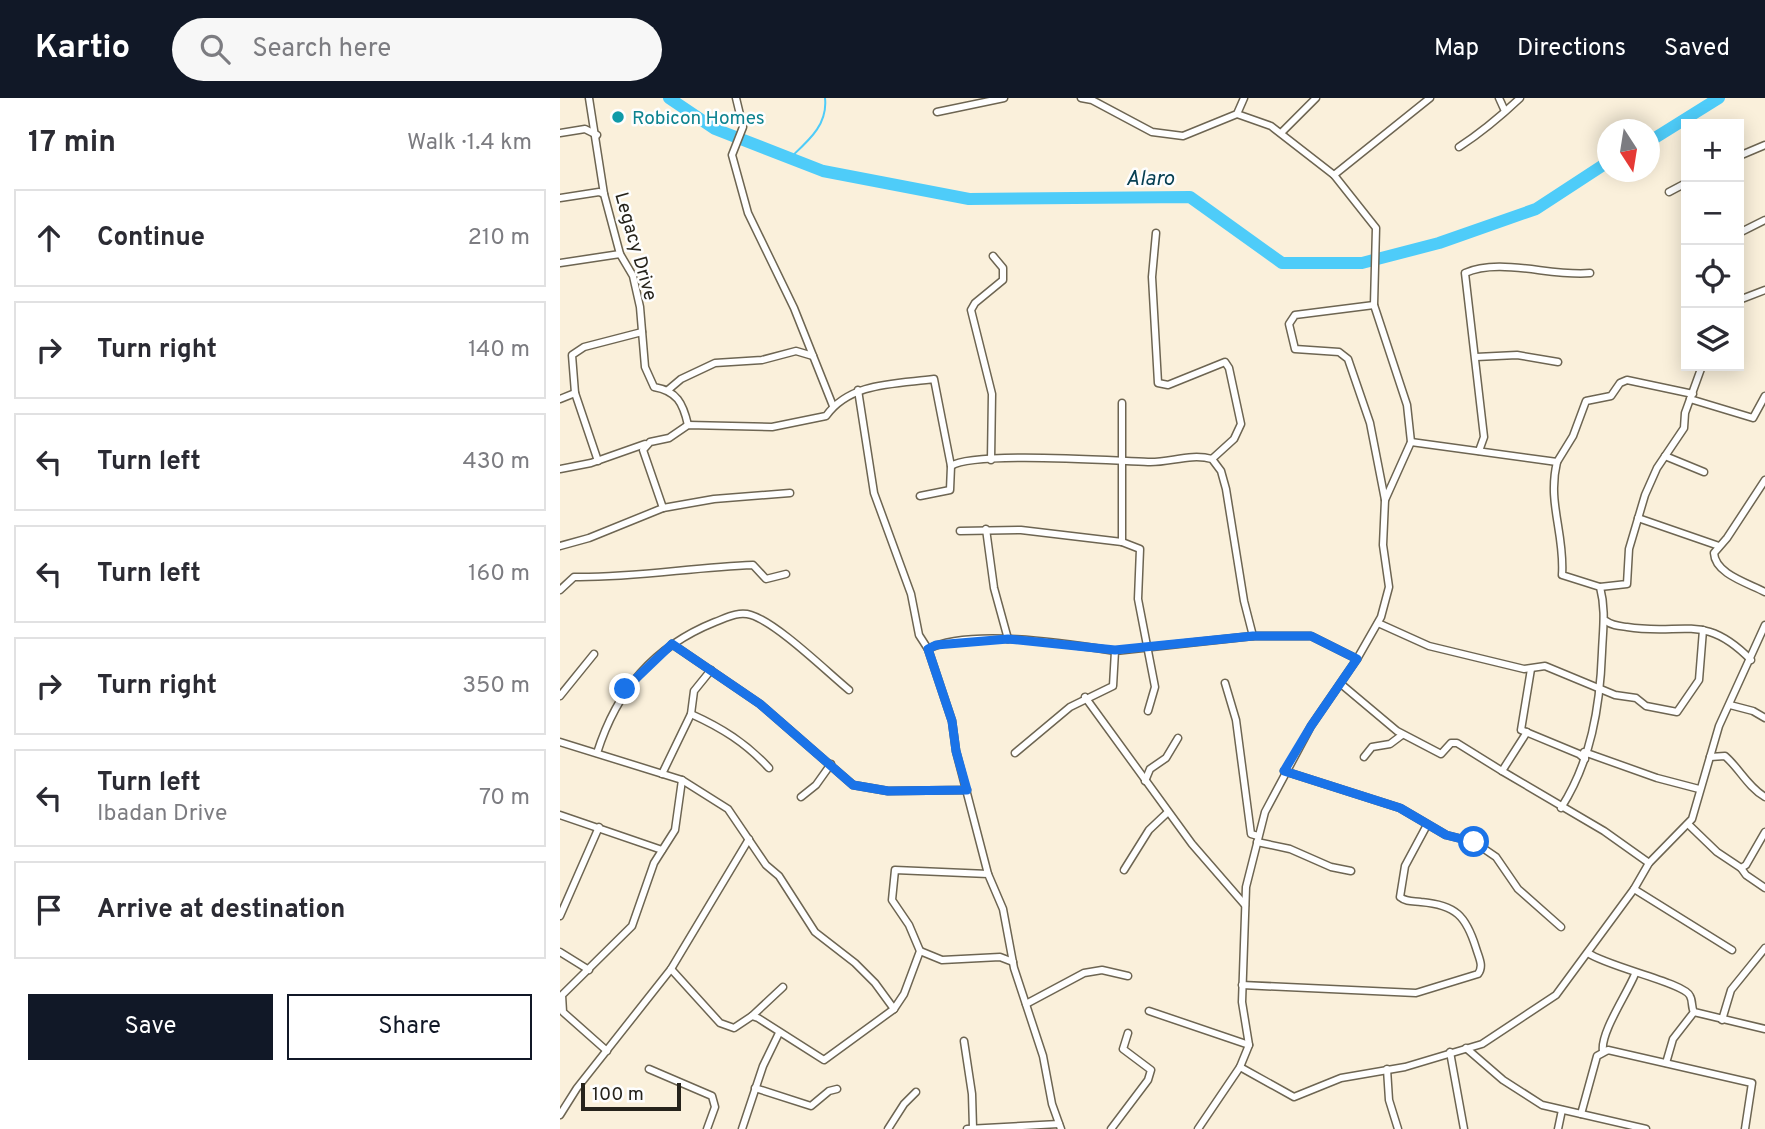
<!DOCTYPE html>
<html lang="en">
<head>
<meta charset="utf-8">
<style>
  body { margin:0; font-family:Overpass,sans-serif; background:#f7f7f7; color:#2b2b33 }
  .controls { position:absolute; right:21px; top:21px; display:grid; overflow:hidden; border-radius:0px; box-shadow:0 4px 18px #0003 }
  .controls button { width:63px; height:63px; display:grid; place-items:center; padding:0; border:0; border-bottom:2px solid #e1e1e2; background:#fff; color:#2b2b33; font:35px sans-serif }
  .compass { position:absolute; left:1037px; top:21px; width:63px; height:63px; border-radius:50%; background:#fff; box-shadow:0 4px 18px #0003; rotate:168deg }
  .scale { position:absolute; left:21px; bottom:18px; width:100px; box-sizing:border-box; padding-left:7px; border:4px solid #26231b; border-top:0; font-size:19px; line-height:24px; white-space:nowrap; color:#26231b; -webkit-text-stroke:5px #fefefe; paint-order:stroke }
  .stop { position:absolute; width:21px; height:21px; margin:-16px; border:5px solid #1a73e8; border-radius:50%; background:#fff }
  .stop.end { background:#1a73e8; border-color:#fff; box-shadow:0 2px 7px #0008 }
  .list { margin:0; padding:0; list-style:none }
  h2 { display:flex; justify-content:space-between; align-items:center; height:91px; margin:0; padding:0 28px; font-size:30px }
  h2 small { font-size:23px; font-weight:400; color:#7c7c81 }
  .list li { display:grid; grid-template-columns:46px 1fr auto; gap:21px; align-items:center; box-sizing:border-box; height:98px; margin:0 14px 14px; padding:0 14px; border:2px solid #e1e1e2; border-radius:0px }
  .list b { display:block; font-size:26px; white-space:nowrap }
  .list p { margin:0; font-size:23px; white-space:nowrap; color:#7c7c81 }
  .list em { font-size:23px; font-style:normal; color:#7c7c81 }
  .actions { display:flex; gap:14px; padding:21px 28px }
  .actions a { flex:1; padding:16px 0; border:2px solid #111827; border-radius:0px; text-align:center; font-size:24px; color:#111827 }
  .actions .main { background:#111827; color:#fff }
  .icon { flex:none; width:38px; height:38px; fill:none; stroke:currentColor; stroke-width:2; stroke-linecap:round; stroke-linejoin:round }
  .map { position:relative; flex:none; width:1205px; height:1031px; overflow:hidden }
  header { display:flex; align-items:center; gap:42px; box-sizing:border-box; height:98px; padding:0 35px; background:#111827; color:#fff }
  header strong { font-size:33px }
  nav { display:flex; gap:38px; margin-inline-start:auto; font-size:24px }
  .search { width:490px; height:63px; background:#f7f7f7; display:flex; align-items:center; gap:18px; box-sizing:border-box; padding:0 24px; border-radius:38px; color:#7c7c81; font-size:26px }
  main { display:flex }
  aside { flex:1; background:#fff }
  .map>svg:first-child { display:block }
</style>
</head>
<body>
<header>
<strong>Kartio</strong>
<div class="search"><svg class="icon" aria-label="search" viewBox="0 0 24 24"><circle cx="10" cy="10" r="6"/><path d="M15 15l6 6"/></svg>Search here</div>
<nav><a>Map</a><a>Directions</a><a>Saved</a></nav>
</header>
<main>
<aside>
<h2>17 min<small>Walk · 1.4 km</small></h2>
<ul class="list">
<li><svg class="icon" aria-label="ahead" viewBox="0 0 24 24"><path d="M12 20V5M6 11l6-6 6 6"/></svg><div><b>Continue</b></div><em>210 m</em></li>
<li><svg class="icon" aria-label="right" viewBox="0 0 24 24"><path d="M7 20v-9h11M14 6l5 5-5 5"/></svg><div><b>Turn right</b></div><em>140 m</em></li>
<li><svg class="icon" aria-label="left" viewBox="0 0 24 24"><path d="M17 20v-9H6M10 6l-5 5 5 5"/></svg><div><b>Turn left</b></div><em>430 m</em></li>
<li><svg class="icon" aria-label="left" viewBox="0 0 24 24"><path d="M17 20v-9H6M10 6l-5 5 5 5"/></svg><div><b>Turn left</b></div><em>160 m</em></li>
<li><svg class="icon" aria-label="right" viewBox="0 0 24 24"><path d="M7 20v-9h11M14 6l5 5-5 5"/></svg><div><b>Turn right</b></div><em>350 m</em></li>
<li><svg class="icon" aria-label="left" viewBox="0 0 24 24"><path d="M17 20v-9H6M10 6l-5 5 5 5"/></svg><div><b>Turn left</b><p>Ibadan Drive</p></div><em>70 m</em></li>
<li><svg class="icon" aria-label="arrive" viewBox="0 0 24 24"><path d="M6 21V4h12l-3 4 3 4H6"/></svg><div><b>Arrive at destination</b></div></li>
</ul>
<div class="actions"><a class="main">Save</a><a>Share</a></div>
</aside>
<div class="map">
<svg width="1205" height="1031" viewBox="0 0 1205 1031">
  <rect width="100%" height="100%" fill="#faf0db"/>
  <g fill="none" stroke-linecap="round" stroke-linejoin="round">
    <path stroke="#4eccf9" stroke-width="2" d="M 230,60 C 248,43 268,27 265,0"/>
    <g stroke="#4eccf9" stroke-width="12">
      <polyline points="109,0 155,31 263,73 409,101 630,99 722,165 802,165 879,145 976,111 1048,64"/>
      <polyline points="1090,43 1159,0"/>
    </g>
    <g stroke="#6d6552" stroke-width="9">
      <g id="minor">
        <path d="M 29,0 L 44,96 L 60,156 L 73,178 L 80,209 L 85,269 L 94,289 C 117,293 123,305 128,327"/>
        <polyline points="176,0 183,29 172,57 188,115 234,210 273,308"/>
        <polyline points="521,0 532,2 592,34 623,38 677,16 684,0"/>
        <polyline points="939,0 944,11"/>
        <polyline points="377,14 444,0"/>
        <polyline points="677,16 711,28 774,77"/>
        <polyline points="0,35 25,31 37,37"/>
        <polyline points="721,35 756,0"/>
        <path d="M 899,49 C 922,34 941,18 960,0"/>
        <polyline points="1179,58 1205,47"/>
        <polyline points="1109,94 1126,85"/>
        <polyline points="0,100 39,94 44,96"/>
        <polyline points="596,135 592,179 598,285 608,287 665,264 669,270 681,326 674,341 652,361"/>
        <polyline points="1179,135 1205,122"/>
        <polyline points="0,165 60,156"/>
        <polyline points="1179,202 1205,192"/>
        <polyline points="814,207 735,217 729,226 735,251 779,254 788,261 810,325 825,402"/>
        <polyline points="916,259 957,257 998,264"/>
        <polyline points="108,292 121,281 155,265 202,262 236,253 253,258"/>
        <polyline points="298,292 314,395 351,496 359,537 368,551 392,623 396,653 428,776"/>
        <polyline points="0,301 15,295"/>
        <polyline points="1130,301 1193,320 1205,298"/>
        <polyline points="851,344 997,364 1013,338 1026,303 1051,298 1060,285 1067,282 1133,296"/>
        <path d="M 919,353 L 924,339 L 905,175 C 939,159 992,179 1030,175"/>
        <polyline points="1105,358 1144,374"/>
        <polyline points="431,362 432,296 411,212 415,205 443,182 443,170 433,158"/>
        <polyline points="38,363 15,295 12,257 24,249 82,234"/>
        <path d="M 997,364 C 987,405 1005,436 1002,477 L 1040,489 C 1046,512 1043,530 1042,554 C 1040,609 1031,663 1001,710"/>
        <path d="M 391,368 C 414,353 553,363 588,364 C 609,365 630,355 652,361 L 661,373 L 666,391 L 684,503 L 693,538 L 751,538 L 797,561"/>
        <polyline points="0,371 31,365 85,346"/>
        <path d="M 1205,382 L 1167,440 L 1154,455 C 1155,476 1188,485 1205,494"/>
        <polyline points="103,410 154,401 230,395"/>
        <polyline points="1078,420 1159,448"/>
        <polyline points="426,431 434,490 448,541"/>
        <polyline points="400,433 461,432 562,444 562,305"/>
        <polyline points="562,444 580,451 578,501 595,589 588,613"/>
        <path d="M 0,448 L 29,440 L 103,410 L 83,352 L 90,344 L 109,340 L 128,327 L 212,329 L 266,318 C 290,284 336,286 374,281 L 391,368 L 390,392 L 360,398"/>
        <polyline points="1040,489 1067,486 1069,451 1085,397 1097,370 1124,330 1125,315 1142,268"/>
        <path d="M 0,492 L 14,479 C 74,480 133,469 193,467 L 206,481 L 226,476"/>
        <path d="M 1046,523 C 1053,528 1059,528 1067,529 C 1123,538 1144,514 1191,562"/>
        <polyline points="818,525 869,548 964,571 985,568 1055,597 1076,600 1086,608 1117,614 1139,582 1143,532"/>
        <polyline points="112,546 200,606 293,687 328,693 407,692"/>
        <path d="M 368,551 C 410,530 509,546 555,553"/>
        <polyline points="971,571 961,632 1019,656 1025,661"/>
        <polyline points="665,585 676,622 691,736 698,738"/>
        <polyline points="781,586 837,633 881,656 891,645 897,645 942,673 967,634"/>
        <polyline points="0,598 34,556"/>
        <polyline points="525,599 632,746 685,807"/>
        <polyline points="1170,607 1193,613 1205,620"/>
        <path d="M 131,616 C 162,630 186,645 209,670"/>
        <polyline points="0,644 122,682 168,711 206,767 219,778 255,834 295,865 315,885 334,911"/>
        <polyline points="1024,654 1097,680 1139,691"/>
        <path d="M 37,655 C 57,592 93,549 155,524 C 166,520 178,513 191,517 C 217,525 266,573 289,592"/>
        <polyline points="455,655 510,609 553,588 555,553 693,538"/>
        <polyline points="804,659 812,649 830,646 842,637"/>
        <path d="M 1150,659 L 1165,658 C 1180,671 1187,688 1205,699"/>
        <polyline points="724,673 840,710 886,737 914,744 936,759 958,791 1001,829"/>
        <polyline points="942,673 1044,733 1089,765"/>
        <polyline points="102,676 131,616 134,593 151,572"/>
        <polyline points="585,683 590,671 606,660 618,640"/>
        <polyline points="241,699 256,687 271,666"/>
        <polyline points="0,717 102,752"/>
        <polyline points="1129,727 1157,754 1181,770 1186,767 1205,734"/>
        <polyline points="697,744 730,751 771,769 791,773"/>
        <polyline points="1181,770 1186,777 1205,790"/>
        <polyline points="564,772 589,732 608,714"/>
        <polyline points="1074,791 1172,852"/>
        <polyline points="0,818 39,729"/>
        <polyline points="360,853 382,862 440,859 453,864"/>
        <polyline points="0,854 29,872"/>
        <path d="M 1028,855 C 1048,869 1125,885 1130,898 C 1133,903 1131,909 1134,914 L 1205,931"/>
        <polyline points="111,871 160,925 174,930 192,918 198,920 264,962 334,911 344,896 360,853 349,827 332,802 335,772 428,776 443,811 454,870 483,958 492,1006 501,1031"/>
        <path d="M 682,887 L 856,895 L 918,876 C 924,868 919,860 916,850 C 906,818 896,807 861,804 C 853,803 846,804 840,799 L 845,768 L 867,727"/>
        <polyline points="466,906 524,875 542,872 568,878"/>
        <polyline points="589,913 689,947"/>
        <polyline points="192,918 223,889"/>
        <polyline points="1162,922 1171,892 1205,850"/>
        <polyline points="404,943 412,996 413,1030"/>
        <polyline points="906,950 943,982 982,1007 1086,1031"/>
        <polyline points="47,953 3,914 2,897 72,828 94,765 115,732 122,682"/>
        <path d="M 1043,953 C 1040,935 1067,896 1075,876"/>
        <polyline points="890,954 904,1031"/>
        <polyline points="1106,965 1113,941 1134,914"/>
        <polyline points="680,969 734,999 781,980 845,969 922,946 996,897 1074,791 1089,765 1132,721 1159,628 1205,527"/>
        <polyline points="89,971 152,998 155,1009 147,1031"/>
        <polyline points="827,971 829,1002 838,1031"/>
        <polyline points="195,990 251,1008 269,993 277,991"/>
        <polyline points="1021,1016 1037,958 1048,952 1192,985 1185,1031"/>
        <polyline points="0,1017 17,990 111,871 189,741"/>
        <polyline points="182,1031 203,968 219,935"/>
        <polyline points="328,1031 344,1006 356,994"/>
        <polyline points="407,1031 499,1026"/>
        <polyline points="551,1031 588,982 591,972 563,951 568,935"/>
        <polyline points="638,1031 680,969 689,947 682,904 686,789 705,714 751,628 797,561 821,519 829,489 823,447 825,402 851,344 847,307 814,207 816,130 774,77 870,0"/>
        <polyline points="998,1031 1002,1012"/>
      </g>
    </g>
    <use href="#minor" stroke="#fff" stroke-width="6"/>
  </g>
  <g fill="none" stroke-linecap="round" stroke-linejoin="round">
    <polyline stroke="#1a73e8" stroke-width="9" points="65,591 112,546 200,606 293,687 328,693 407,692 396,653 392,623 368,551 376,547 448,541 555,552 693,538 751,538 797,561 751,628 724,673 840,710 886,737 914,744"/>
  </g>
  <circle fill="#0f9aa8" stroke="#fefefe" stroke-width="2.5" cx="58" cy="19" r="7"/>
  <g text-anchor="middle" stroke-width="5" stroke-linejoin="round" paint-order="stroke">
    <g font-size="19" fill="#0d838f" stroke="#fefefe" text-anchor="start">
      <text x="72" y="26">Robicon Homes</text>
    </g>
    <g font-size="19" fill="#26231b" stroke="#fefefe">
      <text transform="translate(77 148) rotate(74)" y="7">Legacy Drive</text>
    </g>
    <g font-size="21" font-style="italic" fill="#084053" stroke="#fefefe">
      <text x="590" y="87">Alaro</text>
    </g>
  </g>
</svg>
<div class="controls">
<button>+</button>
<button>−</button>
<button><svg class="icon" aria-label="locate" viewBox="0 0 24 24"><circle cx="12" cy="12" r="6"/><path d="M12 2v4M12 18v4M2 12h4M18 12h4"/></svg></button>
<button><svg class="icon" aria-label="layers" viewBox="0 0 24 24"><path d="M12 4l9 5-9 5-9-5zM3 14l9 5 9-5"/></svg></button>
</div>
<svg class="compass" viewBox="-18 -18 36 36"><path d="M0-13l5 13h-10z" fill="#e53935"/><path d="M0 13l5-13h-10z" fill="#7c7c81"/></svg>
<div class="scale">100 m</div>
<div class="stop" style="left:914px;top:744px"></div>
<div class="stop end" style="left:65px;top:591px"></div>
</div>
</main>
</body>
</html>
